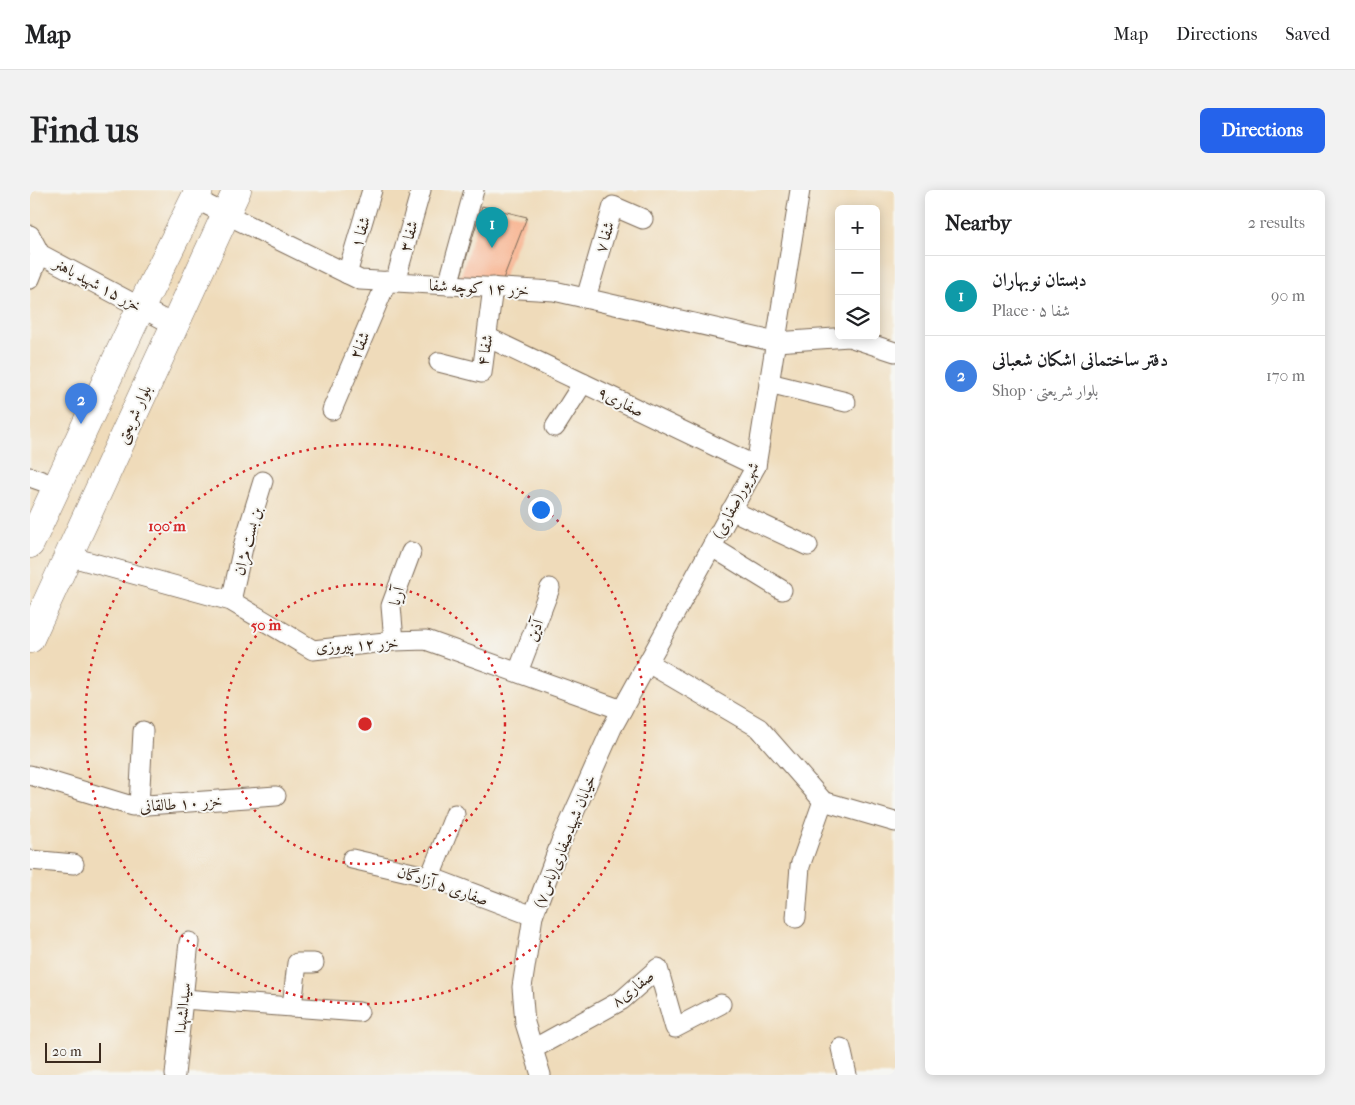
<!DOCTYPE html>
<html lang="en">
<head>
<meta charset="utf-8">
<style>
  body { margin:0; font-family:"IM FELL French Canon",Amiri,serif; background:#f2f2f2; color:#202124 }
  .controls { position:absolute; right:15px; top:15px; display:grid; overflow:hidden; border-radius:8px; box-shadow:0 2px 12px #0003 }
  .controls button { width:45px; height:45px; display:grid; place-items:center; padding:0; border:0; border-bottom:1px solid #e0e0e0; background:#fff; color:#202124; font:25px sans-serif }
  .scale { position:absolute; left:15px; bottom:12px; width:56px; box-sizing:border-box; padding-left:5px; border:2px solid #3b2a1e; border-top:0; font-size:14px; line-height:18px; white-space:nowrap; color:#3b2a1e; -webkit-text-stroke:4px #f6f6f2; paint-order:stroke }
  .you { position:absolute; left:510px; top:319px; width:18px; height:18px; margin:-12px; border:4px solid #fff; border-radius:50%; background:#1a73e8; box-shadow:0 0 0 8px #1a73e833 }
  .badge { display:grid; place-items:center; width:32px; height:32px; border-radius:50%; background:#2563eb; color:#fff; font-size:16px; font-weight:700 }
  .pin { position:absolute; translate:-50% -41px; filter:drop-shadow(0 1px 2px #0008) }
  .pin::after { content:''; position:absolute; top:26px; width:18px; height:15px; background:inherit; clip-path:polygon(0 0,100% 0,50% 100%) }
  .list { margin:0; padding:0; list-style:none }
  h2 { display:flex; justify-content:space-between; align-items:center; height:65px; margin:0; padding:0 20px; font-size:21px }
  h2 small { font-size:16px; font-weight:400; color:#757577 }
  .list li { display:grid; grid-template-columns:32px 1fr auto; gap:15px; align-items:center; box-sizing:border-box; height:80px; padding:0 20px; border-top:1px solid #e0e0e0 }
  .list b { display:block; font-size:19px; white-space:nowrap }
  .list p { margin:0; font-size:16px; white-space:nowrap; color:#757577 }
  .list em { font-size:16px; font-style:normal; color:#757577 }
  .icon { flex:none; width:28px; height:28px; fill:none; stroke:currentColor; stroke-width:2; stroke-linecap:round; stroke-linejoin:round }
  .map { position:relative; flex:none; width:865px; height:885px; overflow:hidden; border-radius:8px }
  header { display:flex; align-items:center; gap:30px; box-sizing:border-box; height:70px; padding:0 25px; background:#fff; border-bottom:1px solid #e0e0e0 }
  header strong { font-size:24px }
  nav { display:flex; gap:28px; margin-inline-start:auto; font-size:18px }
  .intro { display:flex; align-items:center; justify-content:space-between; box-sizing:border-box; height:120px; padding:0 30px }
  h1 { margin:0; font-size:35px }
  .button { padding:12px 22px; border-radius:8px; background:#2563eb; color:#fff; font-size:18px; font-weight:700 }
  main { display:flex; gap:30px; padding:0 30px }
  aside { flex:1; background:#fff; border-radius:8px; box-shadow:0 2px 12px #0003 }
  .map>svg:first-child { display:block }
</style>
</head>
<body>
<header>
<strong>Map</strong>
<nav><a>Map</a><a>Directions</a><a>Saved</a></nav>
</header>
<div class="intro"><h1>Find us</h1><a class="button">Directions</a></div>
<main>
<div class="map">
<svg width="865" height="885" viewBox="0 0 865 885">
  <rect width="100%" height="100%" fill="#f6f6f2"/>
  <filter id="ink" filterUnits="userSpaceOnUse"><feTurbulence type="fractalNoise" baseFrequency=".02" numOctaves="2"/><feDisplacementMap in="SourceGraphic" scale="10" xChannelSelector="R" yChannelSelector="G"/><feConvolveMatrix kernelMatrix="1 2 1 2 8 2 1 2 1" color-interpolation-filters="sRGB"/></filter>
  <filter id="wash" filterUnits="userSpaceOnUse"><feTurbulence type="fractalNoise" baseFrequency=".0096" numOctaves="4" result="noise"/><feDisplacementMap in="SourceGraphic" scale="20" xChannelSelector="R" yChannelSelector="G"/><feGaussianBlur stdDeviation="1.12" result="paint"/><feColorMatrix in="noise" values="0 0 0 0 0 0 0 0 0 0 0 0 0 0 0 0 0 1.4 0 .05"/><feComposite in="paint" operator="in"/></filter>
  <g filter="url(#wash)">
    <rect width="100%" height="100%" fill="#efdbba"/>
    <g id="blocks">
      <polygon fill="#f8b08b" points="452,16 497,27 473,89 430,89"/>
    </g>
  </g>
  <g filter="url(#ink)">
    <use href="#blocks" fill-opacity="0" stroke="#7a6855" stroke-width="1"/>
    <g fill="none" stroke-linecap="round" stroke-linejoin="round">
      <g stroke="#7a6855" stroke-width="21">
        <g id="street">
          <polyline points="165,9 330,90 524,101 746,152 819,147 865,162"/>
          <polyline points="0,45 10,64 144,135"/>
          <polyline points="317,84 342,0"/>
          <polyline points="0,89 10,64"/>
          <polyline points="365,92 391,0"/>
          <polyline points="418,95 444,0"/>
          <polyline points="556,108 583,16 613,29"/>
          <polyline points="457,147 726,276"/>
          <polyline points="409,172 452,183 463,97"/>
          <polyline points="739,193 816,212"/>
          <polyline points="302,220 357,91"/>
          <polyline points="525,237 553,193"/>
          <polyline points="0,287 26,296"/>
          <polyline points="701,320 778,356"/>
          <polyline points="682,357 752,400"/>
          <polyline points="38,366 201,411 283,460 364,451 396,450 592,520"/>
          <polyline points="201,411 214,353 233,291"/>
          <polyline points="364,451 361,416 381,362"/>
          <polyline points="618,473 729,538 793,611 865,632"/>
          <polyline points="488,482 520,398"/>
          <polyline points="0,585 102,616 246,606"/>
          <polyline points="109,616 113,541"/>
          <polyline points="322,669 400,687 503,726"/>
          <polyline points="0,670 44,674"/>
          <polyline points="400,687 425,624"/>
          <polyline points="766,728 770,676 793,611"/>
          <polyline points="153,809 329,822"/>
          <polyline points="262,817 267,773 284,773"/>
          <polyline points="811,858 817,885"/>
          <polyline points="503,859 592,810 628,778 645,838 691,814"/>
          <polyline points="145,885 159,752"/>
          <polyline points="511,885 495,833 492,797 503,726 530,654 582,538 726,276 770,0"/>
        </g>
      </g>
      <g stroke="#7a6855" stroke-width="29">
        <g id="primary">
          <polyline points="0,354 111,117 169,0"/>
          <polyline points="0,449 207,0"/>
        </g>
      </g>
      <use href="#street" stroke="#fff" stroke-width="19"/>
      <use href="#primary" stroke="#fff" stroke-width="28"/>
    </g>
  </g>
  <g fill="none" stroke="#d62828" stroke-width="2.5" stroke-dasharray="2.5 5">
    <circle cx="335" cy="534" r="140"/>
    <circle cx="335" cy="534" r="280"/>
  </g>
  <g text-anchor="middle" stroke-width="4" stroke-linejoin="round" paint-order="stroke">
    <g font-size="16" fill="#3b2a1e" stroke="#f6f6f2">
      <text transform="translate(330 42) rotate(-73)" y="6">شفا ۱</text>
      <text transform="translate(378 46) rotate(-74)" y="6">شفا ۳</text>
      <text transform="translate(574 47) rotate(-73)" y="6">شفا ۷</text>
      <text transform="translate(68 94) rotate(28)" y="6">خزر ۱۵ شهید باهنر</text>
      <text transform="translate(449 97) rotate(3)" y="6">خزر ۱۴ کوچه شفا</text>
      <text transform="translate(329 155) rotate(-67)" y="6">شفا۲</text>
      <text transform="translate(454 160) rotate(-79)" y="6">شفا ۴</text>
      <text transform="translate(591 211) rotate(26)" y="6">صفاری۹</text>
      <text transform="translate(103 224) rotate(-65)" y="6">بلوار شریعتی</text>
      <text transform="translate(705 310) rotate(-63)" y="6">شهریور(صفاری)</text>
      <text transform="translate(217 351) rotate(-75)" y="6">بن بست مژان</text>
      <text transform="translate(366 406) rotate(-74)" y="6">آریا</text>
      <text transform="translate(504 440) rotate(-69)" y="6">آذین</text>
      <text transform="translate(327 454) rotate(-3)" y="6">خزر ۱۲ پیروزی</text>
      <text transform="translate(151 613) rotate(-4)" y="6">خزر ۱۰ طالقانی</text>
      <text transform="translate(534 651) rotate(-68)" y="6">خیابان شهیدصفاری(یاس۷)</text>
      <text transform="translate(413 695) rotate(18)" y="6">صفاری ۵ آزادگان</text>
      <text transform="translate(602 798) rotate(-38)" y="6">صفاری۸</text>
      <text transform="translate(152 818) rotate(-84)" y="6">سیدالشهدا</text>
    </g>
  </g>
  <circle cx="335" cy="534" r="8" fill="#d62828" stroke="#f6f6f2" stroke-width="2.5"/>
  <g font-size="15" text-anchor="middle" font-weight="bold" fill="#d62828" stroke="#f6f6f2" stroke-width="4" stroke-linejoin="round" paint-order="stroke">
    <text x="137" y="341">100 m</text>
    <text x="236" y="440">50 m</text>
  </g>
</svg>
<div class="controls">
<button>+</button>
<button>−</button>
<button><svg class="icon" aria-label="layers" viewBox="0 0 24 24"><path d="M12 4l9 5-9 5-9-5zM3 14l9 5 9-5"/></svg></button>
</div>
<div class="scale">20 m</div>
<div class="you"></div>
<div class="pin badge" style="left:462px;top:58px;background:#0f9aa8">1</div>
<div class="pin badge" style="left:51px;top:234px;background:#3f7fe0">2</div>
</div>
<aside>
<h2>Nearby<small>2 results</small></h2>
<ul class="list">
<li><span class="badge" style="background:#0f9aa8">1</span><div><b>دبستان نوبهاران</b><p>Place · شفا ۵</p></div><em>90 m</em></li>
<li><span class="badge" style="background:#3f7fe0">2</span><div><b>دفتر ساختمانی اشکان شعبانی</b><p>Shop · بلوار شریعتی</p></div><em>170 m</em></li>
</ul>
</aside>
</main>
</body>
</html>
